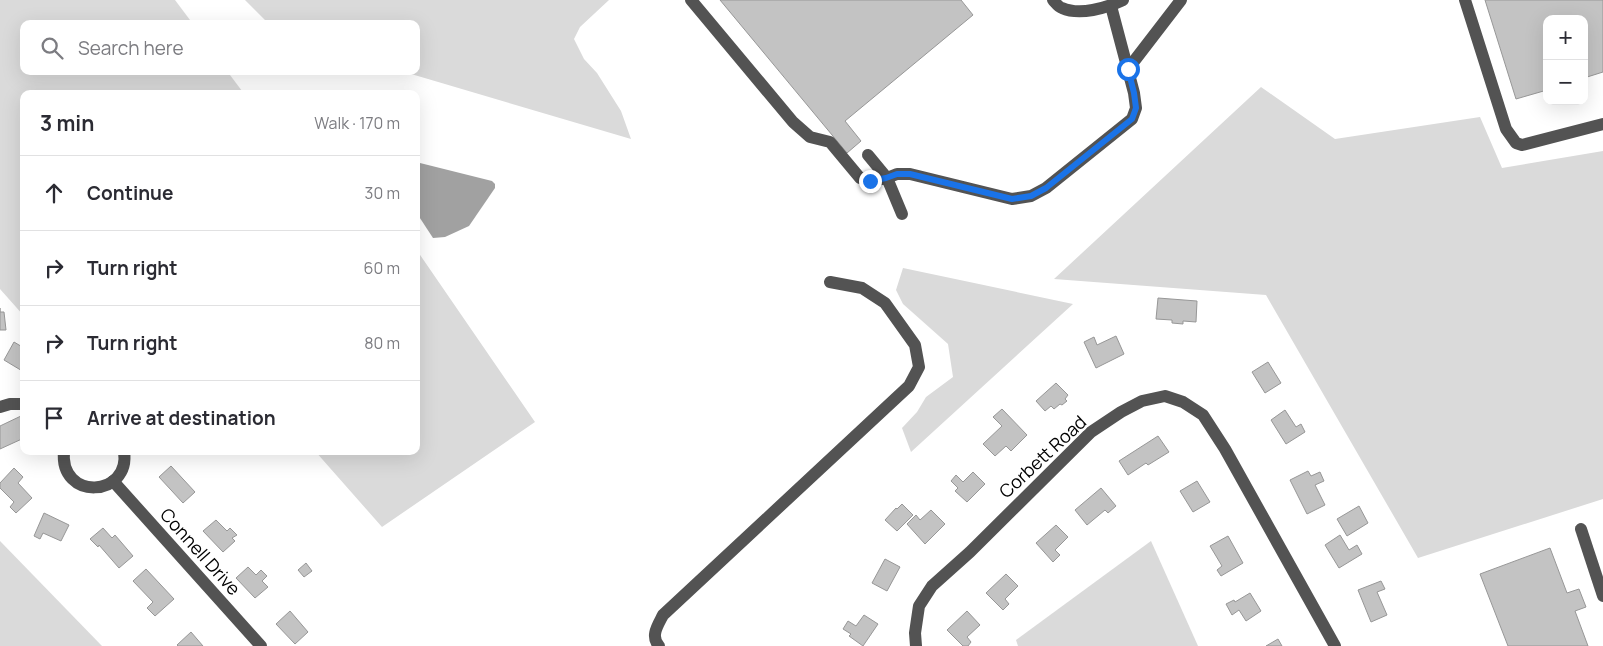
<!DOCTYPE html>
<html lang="en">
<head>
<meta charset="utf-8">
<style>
  body { margin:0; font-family:Manrope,sans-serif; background:#f7f7f7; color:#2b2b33 }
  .controls { position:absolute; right:15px; top:15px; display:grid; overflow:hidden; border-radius:10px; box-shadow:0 5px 20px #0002 }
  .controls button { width:45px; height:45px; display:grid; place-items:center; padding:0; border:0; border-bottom:1px solid #e1e1e2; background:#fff; color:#2b2b33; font:25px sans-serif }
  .stop { position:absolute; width:15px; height:15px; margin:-11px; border:4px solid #1a73e8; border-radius:50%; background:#fff }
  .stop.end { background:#1a73e8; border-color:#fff; box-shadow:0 1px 5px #0008 }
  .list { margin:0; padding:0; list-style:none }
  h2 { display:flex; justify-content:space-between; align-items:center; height:65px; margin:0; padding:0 20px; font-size:21px }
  h2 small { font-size:16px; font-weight:400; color:#7c7c81 }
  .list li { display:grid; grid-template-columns:32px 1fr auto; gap:15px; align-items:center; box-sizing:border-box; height:75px; padding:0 20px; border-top:1px solid #e1e1e2 }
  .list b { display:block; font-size:19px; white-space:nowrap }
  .list em { font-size:16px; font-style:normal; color:#7c7c81 }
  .icon { flex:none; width:28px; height:28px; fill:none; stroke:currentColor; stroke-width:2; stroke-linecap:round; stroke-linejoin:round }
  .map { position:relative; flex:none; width:1603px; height:646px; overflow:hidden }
  .search { position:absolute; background:#fff; box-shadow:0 5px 20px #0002; left:20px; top:20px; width:400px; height:55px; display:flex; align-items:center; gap:12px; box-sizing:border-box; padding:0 18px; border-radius:10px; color:#7c7c81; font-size:19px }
  .panel { position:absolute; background:#fff; box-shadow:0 5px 20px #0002; left:20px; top:90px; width:400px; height:365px; border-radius:10px }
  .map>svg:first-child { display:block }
</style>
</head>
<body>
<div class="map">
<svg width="1603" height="646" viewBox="0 0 1603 646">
  <rect width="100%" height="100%" fill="#fff"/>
  <g fill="#dadada">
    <polygon points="0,0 175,0 193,24 24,24 24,71 227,71 242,91 249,94 24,94 24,316 0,289"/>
    <polygon points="245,0 609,0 580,27 574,39 584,59 597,73 621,111 631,139 401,71 416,71 416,24 269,24"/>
    <polygon points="1261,87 1335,139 1480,117 1502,168 1603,151 1603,499 1418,558 1266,295 1054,279"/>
    <polygon points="416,249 535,422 382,527 315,451 416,451"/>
    <polygon points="903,268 1073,304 911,452 902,428 917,412 926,397 953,377 948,344 903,304 896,290"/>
    <polygon points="0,541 102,646 0,646"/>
    <polygon points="1151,541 1198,646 1018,646 1016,640"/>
  </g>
  <polygon fill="#a1a1a1" points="416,162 492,181 495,184 495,188 469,226 445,237 433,238 416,212"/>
  <g fill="#c3c3c3" stroke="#979797">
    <polygon points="720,0 961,0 973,15 845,121 861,141 847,153"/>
    <polygon points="1485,0 1603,0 1603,72 1584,78 1584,19 1547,19 1547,90 1516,99"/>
    <polygon points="1158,298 1197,301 1196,322 1183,321 1183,324 1172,323 1172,320 1156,319"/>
    <polygon points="0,308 0,312 4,312 6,330 0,330"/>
    <polygon points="1116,336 1124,354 1096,368 1084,342 1094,337 1097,345"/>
    <polygon points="14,342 24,348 24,372 4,360"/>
    <polygon points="1268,362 1281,383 1265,393 1252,372"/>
    <polygon points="1056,383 1068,395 1065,399 1067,401 1062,405 1060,404 1054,409 1051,406 1045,411 1036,401"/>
    <polygon points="1002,409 1027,435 1011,451 1006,446 995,456 983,444 1002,426 993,417"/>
    <polygon points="1285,410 1296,427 1301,424 1305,432 1286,444 1271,420"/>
    <polygon points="21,416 24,422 24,438 0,449 0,426"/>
    <polygon points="1158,436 1169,452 1148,465 1146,463 1128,475 1119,461"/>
    <polygon points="171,466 195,492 183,503 159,477"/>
    <polygon points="14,468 23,477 18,483 32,498 16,513 10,507 14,502 0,488 0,483"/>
    <polygon points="1308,471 1311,476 1320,472 1324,481 1315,485 1325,505 1307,514 1290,480"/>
    <polygon points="973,472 985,484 967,502 955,491 958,488 951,481 956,475 963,482"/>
    <polygon points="1197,481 1210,502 1193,512 1180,491"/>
    <polygon points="1101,488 1116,506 1108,513 1105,510 1087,525 1075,510"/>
    <polygon points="902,504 913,515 897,531 885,520 896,508 897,509"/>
    <polygon points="1359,506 1368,523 1347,536 1337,519"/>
    <polygon points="931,510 945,524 925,544 907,524 916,515 920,520"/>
    <polygon points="44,513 69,525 61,541 43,533 40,539 34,536"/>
    <polygon points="216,520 227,531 230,528 237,535 232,538 235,541 223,552 203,531"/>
    <polygon points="1056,525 1068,537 1055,550 1060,555 1053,562 1036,543"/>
    <polygon points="103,528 112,538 115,535 133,556 119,568 99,545 98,547 90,539"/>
    <polygon points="1340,535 1349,550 1357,545 1362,554 1339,568 1325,545"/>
    <polygon points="1228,536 1243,563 1221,576 1217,570 1222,566 1210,546"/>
    <polygon points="1550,548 1567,593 1579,589 1586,607 1575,611 1588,646 1508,646 1480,574"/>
    <polygon points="885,559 900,567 887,591 872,583"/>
    <polygon points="306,563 312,571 304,577 298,570"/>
    <polygon points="248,567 256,575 261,570 267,576 262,581 268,587 255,598 236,578"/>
    <polygon points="146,569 174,599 155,616 147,608 153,602 133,581"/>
    <polygon points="1006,574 1018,586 1005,599 1009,604 1003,610 986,593"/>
    <polygon points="1381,581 1385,589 1377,592 1387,615 1371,622 1358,590"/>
    <polygon points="1250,593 1261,611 1246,621 1239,610 1232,615 1226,604 1234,600 1235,602"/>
    <polygon points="290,611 308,632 295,644 276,624"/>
    <polygon points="967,611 980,625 967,637 971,642 968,646 963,646 947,630"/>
    <polygon points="864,615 878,624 863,646 849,636 851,634 843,629 848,621 856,626"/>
    <polygon points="191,632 203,646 178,646 177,645"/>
    <polygon points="1278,639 1282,646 1266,646"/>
  </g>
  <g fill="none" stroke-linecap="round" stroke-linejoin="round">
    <g stroke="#535353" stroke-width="12">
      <polyline points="691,0 793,122 810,137 830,142 860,178 870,181 887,178 897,174 910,174 1012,199 1031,196 1046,188 1132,119 1136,108 1134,93 1111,6"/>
      <path d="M 1053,0 C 1056,3 1058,7 1062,8 C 1080,16 1106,8 1123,0"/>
      <polyline points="1465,0 1506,129 1516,143 1522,145 1603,124"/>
      <polyline points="1128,69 1181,0"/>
      <polyline points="868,155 887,178 902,214"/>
      <polyline points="0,407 10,404 24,404"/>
      <path d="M 64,451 C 59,501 131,498 124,451"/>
      <polyline points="113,481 261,646"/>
      <polyline points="1581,529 1603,596"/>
      <path d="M 659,646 C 650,636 658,625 663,615 L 909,386 L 919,367 L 915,345 L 885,303 L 862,288 L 830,282"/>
      <polyline points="916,646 915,633 919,606 932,586 970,552 1091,432 1121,412 1142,401 1165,396 1183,402 1203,415 1225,449 1335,646"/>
    </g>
  </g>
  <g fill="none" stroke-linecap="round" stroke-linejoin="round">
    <polyline stroke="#1a73e8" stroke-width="6" points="870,181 886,178 897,174 910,174 1012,199 1031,196 1046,188 1132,119 1136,108 1134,93 1128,69"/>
  </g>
  <g text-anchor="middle" stroke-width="4.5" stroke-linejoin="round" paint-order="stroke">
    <g font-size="18" fill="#000" stroke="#fff">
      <text transform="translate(1043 457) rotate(-43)" y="6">Corbett Road</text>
      <text transform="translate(200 552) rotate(48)" y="6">Connell Drive</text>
    </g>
  </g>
</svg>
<div class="controls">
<button>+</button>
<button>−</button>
</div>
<div class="stop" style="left:1128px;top:69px"></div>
<div class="stop end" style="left:870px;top:181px"></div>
<div class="search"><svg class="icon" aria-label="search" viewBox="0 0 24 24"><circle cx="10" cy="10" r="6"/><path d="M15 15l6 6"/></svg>Search here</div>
<section class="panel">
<h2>3 min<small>Walk · 170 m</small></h2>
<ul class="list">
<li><svg class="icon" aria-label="ahead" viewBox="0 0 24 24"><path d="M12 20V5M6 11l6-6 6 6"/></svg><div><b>Continue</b></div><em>30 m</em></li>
<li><svg class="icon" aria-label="right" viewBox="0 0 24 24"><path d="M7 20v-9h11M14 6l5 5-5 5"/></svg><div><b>Turn right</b></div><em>60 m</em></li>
<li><svg class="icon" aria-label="right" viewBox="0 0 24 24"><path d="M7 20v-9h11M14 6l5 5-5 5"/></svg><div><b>Turn right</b></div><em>80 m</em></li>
<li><svg class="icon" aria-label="arrive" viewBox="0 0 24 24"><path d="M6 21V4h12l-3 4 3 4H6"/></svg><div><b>Arrive at destination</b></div></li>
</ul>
</section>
</div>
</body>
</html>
